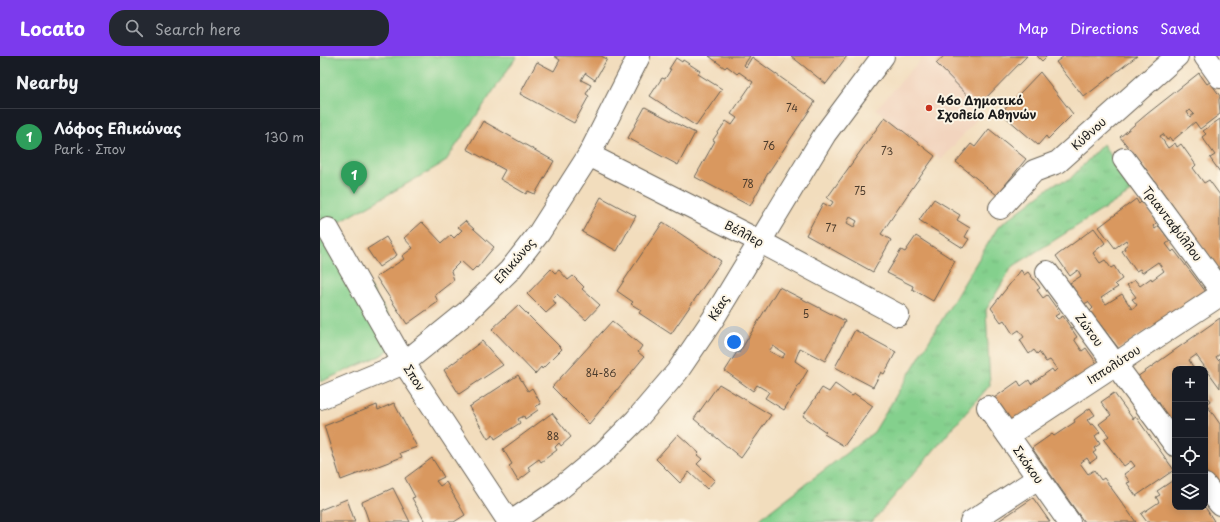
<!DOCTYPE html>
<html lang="en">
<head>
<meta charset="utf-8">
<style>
  body { margin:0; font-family:"Playpen Sans",sans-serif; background:#242831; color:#f1f3f6 }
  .controls { position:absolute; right:12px; bottom:12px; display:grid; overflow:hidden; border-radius:8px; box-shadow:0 2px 10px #0003 }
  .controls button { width:36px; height:36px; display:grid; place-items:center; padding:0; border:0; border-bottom:1px solid #363941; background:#171b24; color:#f1f3f6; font:20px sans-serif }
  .you { position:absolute; left:414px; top:286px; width:14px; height:14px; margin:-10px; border:3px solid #fff; border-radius:50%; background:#1a73e8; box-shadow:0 0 0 6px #1a73e833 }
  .badge { display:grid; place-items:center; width:26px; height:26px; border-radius:50%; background:#7c3aed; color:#fff; font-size:13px; font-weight:700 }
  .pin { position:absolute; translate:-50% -33px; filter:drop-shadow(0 1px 2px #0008) }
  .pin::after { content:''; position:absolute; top:21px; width:14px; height:12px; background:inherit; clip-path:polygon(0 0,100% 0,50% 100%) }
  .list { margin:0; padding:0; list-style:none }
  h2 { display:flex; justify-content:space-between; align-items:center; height:52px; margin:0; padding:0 16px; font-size:17px }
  h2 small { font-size:13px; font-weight:400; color:#9ea1a6 }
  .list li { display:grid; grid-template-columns:26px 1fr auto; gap:12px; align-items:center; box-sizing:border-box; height:56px; padding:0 16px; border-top:1px solid #363941 }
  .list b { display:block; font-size:15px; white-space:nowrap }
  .list p { margin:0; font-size:13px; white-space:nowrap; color:#9ea1a6 }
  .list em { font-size:13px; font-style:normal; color:#9ea1a6 }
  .icon { flex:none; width:22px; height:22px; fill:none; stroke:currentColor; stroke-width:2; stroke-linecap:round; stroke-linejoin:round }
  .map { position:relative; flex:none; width:900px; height:466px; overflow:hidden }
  header { display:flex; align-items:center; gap:24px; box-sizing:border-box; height:56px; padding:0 20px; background:#7c3aed; color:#fff }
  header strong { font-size:19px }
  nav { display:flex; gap:22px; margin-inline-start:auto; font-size:14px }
  .search { width:280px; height:36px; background:#242831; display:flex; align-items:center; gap:10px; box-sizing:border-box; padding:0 14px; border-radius:16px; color:#9ea1a6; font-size:15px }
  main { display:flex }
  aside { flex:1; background:#171b24 }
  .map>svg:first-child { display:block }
</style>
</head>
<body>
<header>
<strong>Locato</strong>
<div class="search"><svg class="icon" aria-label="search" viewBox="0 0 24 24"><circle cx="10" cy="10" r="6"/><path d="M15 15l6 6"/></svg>Search here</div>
<nav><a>Map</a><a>Directions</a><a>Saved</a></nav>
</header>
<main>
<aside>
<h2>Nearby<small></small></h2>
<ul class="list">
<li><span class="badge" style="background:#2e9e5b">1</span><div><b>Λόφος Ελικώνας</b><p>Park · Σπον</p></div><em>130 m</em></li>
</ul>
</aside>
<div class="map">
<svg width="900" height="466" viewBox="0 0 900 466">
  <defs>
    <pattern id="park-tufts" width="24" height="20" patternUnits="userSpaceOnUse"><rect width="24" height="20" fill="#84d08d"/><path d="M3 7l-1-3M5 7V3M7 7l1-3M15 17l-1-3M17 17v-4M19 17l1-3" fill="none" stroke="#71b279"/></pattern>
  </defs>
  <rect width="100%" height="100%" fill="#fcf5e5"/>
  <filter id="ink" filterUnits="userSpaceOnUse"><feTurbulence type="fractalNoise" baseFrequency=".025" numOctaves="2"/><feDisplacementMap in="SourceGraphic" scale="8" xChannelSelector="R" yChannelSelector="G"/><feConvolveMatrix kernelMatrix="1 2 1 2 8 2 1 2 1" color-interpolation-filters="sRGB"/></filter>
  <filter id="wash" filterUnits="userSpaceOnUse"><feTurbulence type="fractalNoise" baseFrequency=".012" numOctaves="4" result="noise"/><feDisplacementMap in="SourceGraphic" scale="16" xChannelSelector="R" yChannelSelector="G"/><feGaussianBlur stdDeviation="0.9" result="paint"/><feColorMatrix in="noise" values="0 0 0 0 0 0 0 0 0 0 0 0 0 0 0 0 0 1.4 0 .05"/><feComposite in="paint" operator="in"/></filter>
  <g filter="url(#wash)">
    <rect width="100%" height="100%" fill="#f2ddbd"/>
    <polygon fill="#f2d4be" points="604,0 707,0 658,50 664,55 621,104 556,53"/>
    <polygon fill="#84d08d" stroke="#507654" points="0,0 197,0 125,106 13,170 83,284 60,300 0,326"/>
    <polygon fill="url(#park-tufts)" stroke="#507654" points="783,88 814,134 692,211 666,254 670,329 552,466 439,466 441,462 554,376 678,171 734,128 749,124"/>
    <g id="blocks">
      <g fill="#d9985e" fill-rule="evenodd">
        <polygon points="234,0 281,0 287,3 275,24 265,17 261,24 271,29 266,38 269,40 254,67 200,38 217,6 234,15 240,4"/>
        <polygon points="389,0 430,0 424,9 426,11 432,1 495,46 448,117 430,150 375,121 395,85 393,84 406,65 412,69 417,62 411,58 433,26 419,16 417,18 407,10 405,12"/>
        <polygon points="471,0 527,0 506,28"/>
        <polygon points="624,0 707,0 658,50 616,7"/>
        <polygon points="717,0 727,0 722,5"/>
        <polygon points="744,0 817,0 764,41 736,6"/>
        <polygon points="356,2 362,6 363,4 380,15 378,18 402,33 376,70 330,40 342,22 345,23 351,13 349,13"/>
        <polygon points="720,16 753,58 728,83 726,80 718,89 681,57"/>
        <path d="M 879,17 L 887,28 L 890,26 L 900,40 L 899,44 L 900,58 L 880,73 L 875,66 L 852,85 L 850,82 L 847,84 L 843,78 L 840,80 L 848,92 L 855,87 L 857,91 L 861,88 L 876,109 L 873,112 L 884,127 L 889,124 L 900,139 L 900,215 L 823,109 L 800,81 L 827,58 ZM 870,54 L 874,58 L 870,61 L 867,56 Z"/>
        <polygon points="325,51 375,77 358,109 308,82"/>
        <path d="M 565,61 L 615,100 L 588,138 L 561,178 L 571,184 L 553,216 L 486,179 L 503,147 L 510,151 L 513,146 L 507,142 ZM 530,161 L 537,165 L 534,171 L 527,167 Z"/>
        <polygon points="900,63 900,116 890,102 895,99 882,81 886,78 883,75"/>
        <polygon points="163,65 234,105 215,138 208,135 206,138 180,123 185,114 147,93"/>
        <polygon points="669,73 706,103 677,139 636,106 651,88 655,91"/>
        <polygon points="281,141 316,160 297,195 262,176"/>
        <polygon points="614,143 640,159 637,164 650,172 645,181 649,183 643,192 599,164"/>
        <polygon points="816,143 819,148 822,145 837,166 833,170 835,173 839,170 850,185 846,188 852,196 854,194 886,236 799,293 770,255 773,252 768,246 764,248 750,227 761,220 758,214 750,220 736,200 774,172 785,187 773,197 780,207 785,204 791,212 794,210 802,223 795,228 798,231 781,242 786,248 802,238 812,253 817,249 812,243 816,241 807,229 815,224 820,230 831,222 832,224 844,215 838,206 822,217 820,213 816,215 802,195 805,193 804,191 808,188 806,184 795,192 779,171"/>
        <polygon points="145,165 174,191 157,212 156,211 152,215 141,205 131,215 134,224 115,239 118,246 87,268 56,221 84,203 82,200 93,192 84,182 102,166 122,187 131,179 134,182 142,174 138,171"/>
        <polygon points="343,166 401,205 351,278 319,257 321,254 311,248 313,246 297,235"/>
        <polygon points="596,180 635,205 613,245 592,233 593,230 567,217 581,194 585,196"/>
        <polygon points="66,181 77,199 59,211 47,193"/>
        <polygon points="231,213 235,217 239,214 248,224 253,220 264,231 262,233 280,249 266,264 237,238 232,243 236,248 226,257 207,238"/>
        <polygon points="701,214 704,219 708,216 720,232 717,234 723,242 727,239 740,257 735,260 738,263 743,260 757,281 754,283 762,295 766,292 778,309 694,370 674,342 698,325 701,330 709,324 711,328 732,313 734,316 737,313 730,304 726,306 719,296 717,298 714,294 709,298 700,284 704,281 699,274 693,278 684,264 681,266 671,252"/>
        <path d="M 459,231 L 525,265 L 505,305 L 480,292 L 475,305 L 488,314 L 464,354 L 445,342 L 449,336 L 437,329 L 433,335 L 405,315 L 417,296 L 419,297 ZM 453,290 L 465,298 L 462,302 L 449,295 Z"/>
        <polygon points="198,249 242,293 222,313 221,311 215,318 172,273"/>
        <polygon points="900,262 900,298 896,301 898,304 900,302 900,332 876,299 869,304 873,311 870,313 855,313 855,373 839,351 841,350 838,345 836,346 817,321"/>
        <polygon points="292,265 322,290 318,296 324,301 269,368 232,331"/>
        <polygon points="535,274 576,296 564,318 561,316 553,331 515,311"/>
        <polygon points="162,285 183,309 139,338 124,314"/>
        <polygon points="198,319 208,335 212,332 221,348 216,350 218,354 205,363 204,360 198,363 200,367 175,383 173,379 168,383 149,351"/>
        <polygon points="399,328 451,359 421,402 374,363"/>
        <polygon points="515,328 532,340 535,338 553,350 524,390 504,378 506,376 483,360 502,332 509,336"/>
        <polygon points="794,337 813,363 816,361 854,414 816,440 807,427 810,426 804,418 815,410 811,405 804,410 784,384 789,380 779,368 791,359 781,346"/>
        <polygon points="885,338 890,345 886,348 900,368 900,435 885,414"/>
        <polygon points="74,347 97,391 80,397 82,401 21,424 4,370 57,349 58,354"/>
        <polygon points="770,352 775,359 767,364 771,369 773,368 780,376 775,380 780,388 774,392 776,395 773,397 777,402 770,407 767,402 760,407 768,418 774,414 781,424 784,422 816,466 764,466 712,392 732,378 734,380 755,366 754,364"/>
        <polygon points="232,357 251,381 241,390 239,387 235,391 237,394 221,406 219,403 208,411 211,415 198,425 189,410 192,408 183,393"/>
        <polygon points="358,378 379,397 377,399 382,403 377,408 395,424 387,433 369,416 360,427 336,403"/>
        <polygon points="112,402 124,421 116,425 120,430 126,426 145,459 134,466 105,466 92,442 95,441 85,422"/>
        <polygon points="855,423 855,451 882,452 885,451 894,465 892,466 827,466 821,458 839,446 836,441 840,439 837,435"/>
        <polygon points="73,432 90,466 49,466 42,446"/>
        <polygon points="713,442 730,466 677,466"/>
        <polygon points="27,443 35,466 0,466 0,454"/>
      </g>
    </g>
  </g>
  <g filter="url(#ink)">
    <use href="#blocks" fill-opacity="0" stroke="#676054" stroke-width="1"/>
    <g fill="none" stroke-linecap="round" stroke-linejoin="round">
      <g stroke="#676054" stroke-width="24">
        <g id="minor">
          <polyline points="885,0 900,21"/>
          <polyline points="269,99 439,185 578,259"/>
          <polyline points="804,103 900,233"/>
          <polyline points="680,152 714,115 738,106 857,0"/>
          <polyline points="8,173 84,307 189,466"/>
          <polyline points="727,216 855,389"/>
          <polyline points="0,342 84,307 147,256 190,214 219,177 269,99 319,0"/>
          <polyline points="668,351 749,466"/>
          <polyline points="688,379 900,239"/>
          <polyline points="885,429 900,448"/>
          <polyline points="191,466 237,435 283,397 316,364 357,316 393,263 505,78 563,0"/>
          <polyline points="651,466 718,422"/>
        </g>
      </g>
      <use href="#minor" stroke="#fff" stroke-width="22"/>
    </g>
  </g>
  <circle fill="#c8321e" stroke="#fcf5e5" stroke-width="1.5" cx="609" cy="52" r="4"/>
  <g text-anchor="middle" stroke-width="4" stroke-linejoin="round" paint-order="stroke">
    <g font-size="10" fill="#4b3b2c">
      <text x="472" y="56">74</text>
      <text x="449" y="94">76</text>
      <text x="567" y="99">73</text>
      <text x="428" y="132">78</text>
      <text x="540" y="139">75</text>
      <text x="511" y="176">77</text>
      <text x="486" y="262">5</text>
      <text x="281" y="321">84-86</text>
      <text x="233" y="384">88</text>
    </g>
    <g font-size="12" font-weight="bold" fill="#1c1c1c" stroke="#fcf5e5" text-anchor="start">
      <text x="617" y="49">46ο Δημοτικό<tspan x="617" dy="14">Σχολείο Αθηνών</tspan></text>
    </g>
    <g font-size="12" fill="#1c1c1c" stroke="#fcf5e5">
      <text transform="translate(769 78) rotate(-42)" y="4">Κύθνου</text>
      <text transform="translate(852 168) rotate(53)" y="4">Τριανταφύλλου</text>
      <text transform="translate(424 178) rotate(27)" y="4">Βέλλερ</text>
      <text transform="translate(195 205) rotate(-49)" y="4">Ελικώνος</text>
      <text transform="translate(399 252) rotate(-59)" y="4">Κέας</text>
      <text transform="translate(769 274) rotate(54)" y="4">Ζώτου</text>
      <text transform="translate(794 309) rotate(-33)" y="4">Ιππολύτου</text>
      <text transform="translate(94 322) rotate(57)" y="4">Σπον</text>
      <text transform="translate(708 409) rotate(55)" y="4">Σκόκου</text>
    </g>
  </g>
</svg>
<div class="controls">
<button>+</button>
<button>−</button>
<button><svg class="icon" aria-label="locate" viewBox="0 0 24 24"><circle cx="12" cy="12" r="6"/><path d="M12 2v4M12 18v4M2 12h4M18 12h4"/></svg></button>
<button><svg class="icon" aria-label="layers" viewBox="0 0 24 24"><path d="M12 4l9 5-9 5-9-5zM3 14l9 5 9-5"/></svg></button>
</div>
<div class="you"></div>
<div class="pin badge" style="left:34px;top:138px;background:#2e9e5b">1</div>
</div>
</main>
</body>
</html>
